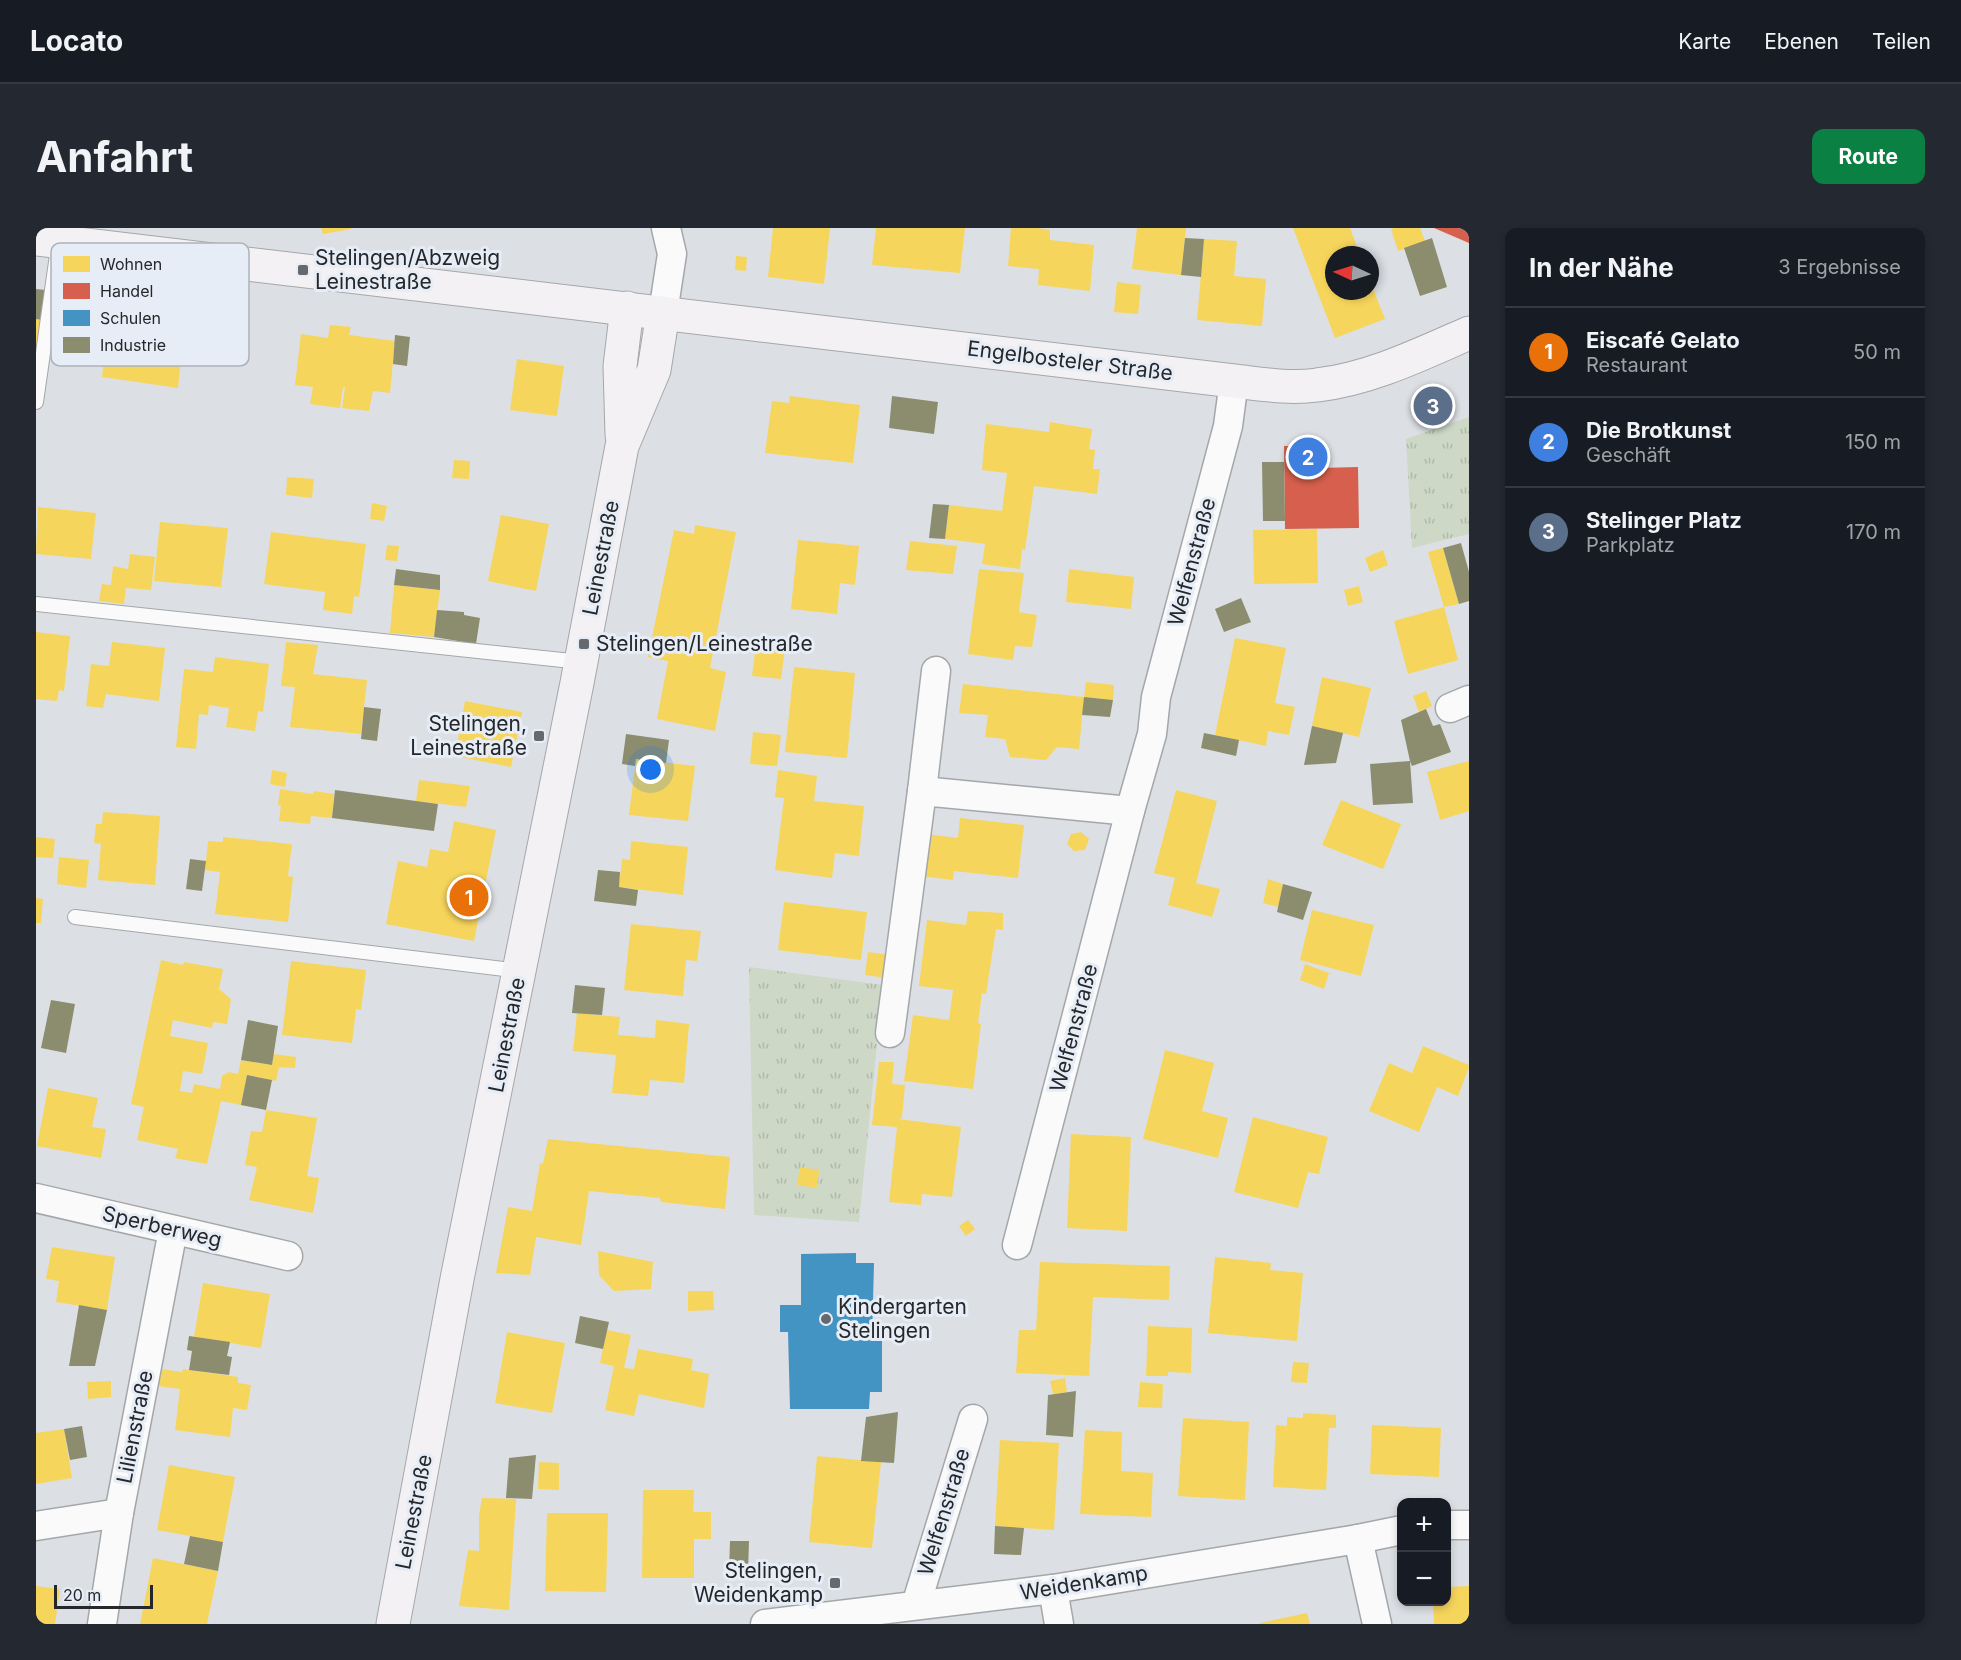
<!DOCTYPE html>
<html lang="de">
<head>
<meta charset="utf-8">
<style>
  body { margin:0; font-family:Inter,sans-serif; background:#242831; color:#f1f3f6 }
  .controls { position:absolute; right:18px; bottom:18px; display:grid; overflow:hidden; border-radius:12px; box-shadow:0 3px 9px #0003 }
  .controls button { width:54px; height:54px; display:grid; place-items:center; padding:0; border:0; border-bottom:2px solid #363941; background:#171b24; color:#f1f3f6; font:30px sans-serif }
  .compass { position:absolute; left:1289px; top:18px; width:54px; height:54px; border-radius:50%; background:#171b24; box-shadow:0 3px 9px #0003; rotate:274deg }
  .scale { position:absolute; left:18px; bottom:15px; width:99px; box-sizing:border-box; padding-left:6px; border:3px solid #25272b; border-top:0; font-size:16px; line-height:21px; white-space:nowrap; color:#25272b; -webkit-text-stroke:4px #e6edf6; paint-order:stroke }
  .you { position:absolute; left:615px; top:542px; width:21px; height:21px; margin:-15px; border:4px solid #fff; border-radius:50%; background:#1a73e8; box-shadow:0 0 0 9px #1a73e833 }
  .badge { display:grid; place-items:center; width:39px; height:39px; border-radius:50%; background:#0b8043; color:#fff; font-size:20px; font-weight:700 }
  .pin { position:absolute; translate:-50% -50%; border:3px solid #fff; box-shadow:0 2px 6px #0006 }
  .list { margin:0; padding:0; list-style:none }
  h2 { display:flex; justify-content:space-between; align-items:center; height:78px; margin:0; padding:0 24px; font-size:26px }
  h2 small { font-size:20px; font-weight:400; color:#9ea1a6 }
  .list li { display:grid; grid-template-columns:39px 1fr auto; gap:18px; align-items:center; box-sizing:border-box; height:90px; padding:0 24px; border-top:2px solid #363941 }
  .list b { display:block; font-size:22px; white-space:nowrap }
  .list p { margin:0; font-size:20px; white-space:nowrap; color:#9ea1a6 }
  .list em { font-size:20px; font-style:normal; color:#9ea1a6 }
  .map { position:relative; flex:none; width:1433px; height:1396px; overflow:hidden; border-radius:12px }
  header { display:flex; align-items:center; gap:36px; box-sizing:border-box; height:84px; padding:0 30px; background:#171b24; border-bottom:2px solid #363941 }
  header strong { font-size:28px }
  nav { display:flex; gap:33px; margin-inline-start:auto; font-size:21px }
  .intro { display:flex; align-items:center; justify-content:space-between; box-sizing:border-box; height:144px; padding:0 36px }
  h1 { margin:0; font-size:42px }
  .button { padding:15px 27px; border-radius:12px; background:#0b8043; color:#fff; font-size:21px; font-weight:700 }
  main { display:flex; gap:36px; padding:0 36px }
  aside { flex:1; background:#171b24; border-radius:12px; box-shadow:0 3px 9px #0003 }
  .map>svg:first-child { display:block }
</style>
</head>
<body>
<header>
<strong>Locato</strong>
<nav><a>Karte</a><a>Ebenen</a><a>Teilen</a></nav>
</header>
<div class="intro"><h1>Anfahrt</h1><a class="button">Route</a></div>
<main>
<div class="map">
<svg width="1433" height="1396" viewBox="0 0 1433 1396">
  <defs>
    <pattern id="park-tufts" width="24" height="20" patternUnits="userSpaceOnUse" patternTransform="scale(1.5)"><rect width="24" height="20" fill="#cdd8c6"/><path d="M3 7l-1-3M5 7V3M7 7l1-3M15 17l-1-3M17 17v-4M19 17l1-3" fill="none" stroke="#b0b9aa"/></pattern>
  </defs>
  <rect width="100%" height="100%" fill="#dce0e4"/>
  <g fill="url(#park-tufts)">
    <polygon points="1433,189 1433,306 1376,320 1370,211"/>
    <polygon points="713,739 847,757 823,994 718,987"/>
  </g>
  <g fill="#f6d55c">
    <polygon points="285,0 315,0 315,1 287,6"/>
    <polygon points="737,0 794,0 788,56 732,49"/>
    <polygon points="840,0 929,0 924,45 836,37"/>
    <polygon points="975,0 1002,0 1014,2 1014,12 1058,17 1054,63 1002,57 1003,41 972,38"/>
    <polygon points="1101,0 1150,0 1145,47 1096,41"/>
    <polygon points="1257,0 1314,0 1324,27 1298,27 1298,63 1334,63 1334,53 1349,91 1299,110"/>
    <polygon points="1359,0 1384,0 1389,13 1362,23 1355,1"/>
    <polygon points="1168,11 1201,13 1198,48 1230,51 1226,98 1161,92"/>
    <polygon points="700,28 711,29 710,43 699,42"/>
    <polygon points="1081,54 1105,57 1102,86 1078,84"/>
    <polygon points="118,75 188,81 182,134 145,130 142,160 66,149 68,131 29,126 30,120 17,119 20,96 114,105"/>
    <polygon points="0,91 6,92 1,122 0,121"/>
    <polygon points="294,97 315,99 313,107 359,113 354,165 337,163 333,183 306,180 309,159 307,159 304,180 274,176 277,159 259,157 265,106 292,110"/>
    <polygon points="481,131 528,138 521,188 474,182"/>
    <polygon points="754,168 824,177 817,235 729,225 736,173 753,175"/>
    <polygon points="1014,194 1056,201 1053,221 1059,222 1057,241 1064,241 1061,266 998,258 989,322 986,321 984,341 946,336 949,316 909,311 913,277 966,283 971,245 946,242 950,196 1013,204"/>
    <polygon points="418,232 434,233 433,251 416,250"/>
    <polygon points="251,249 278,251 276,270 250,267"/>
    <polygon points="336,275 351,278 348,293 334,291"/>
    <polygon points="2,279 60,285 55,331 0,326"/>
    <polygon points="465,287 513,296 500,363 452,353"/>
    <polygon points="124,294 192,300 185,359 118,353"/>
    <polygon points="659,297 700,304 674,440 690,444 679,503 621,491 632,433 612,429 638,302 658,306"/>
    <polygon points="1281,301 1282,355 1218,356 1217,302"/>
    <polygon points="235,304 330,316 323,369 318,368 316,386 287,382 289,364 228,356"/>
    <polygon points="762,312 823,318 819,357 804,355 801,386 755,381"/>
    <polygon points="874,313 921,318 917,346 870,342"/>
    <polygon points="351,317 363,318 361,333 349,332"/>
    <polygon points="1407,320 1423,376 1408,379 1422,432 1372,446 1358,393 1408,379 1392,324"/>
    <polygon points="1347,322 1352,337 1334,344 1329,330"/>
    <polygon points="94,326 119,329 115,362 90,360 88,376 63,373 66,356 75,357 77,338 92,341"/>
    <polygon points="943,341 988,345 983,384 1001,387 996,419 979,418 977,432 932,426"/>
    <polygon points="1033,341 1098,349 1095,381 1030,374"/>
    <polygon points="358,357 404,362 398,409 354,405"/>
    <polygon points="1323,358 1327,374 1312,378 1308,362"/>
    <polygon points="0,404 34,408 28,463 23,462 21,473 0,471"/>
    <polygon points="1199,410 1250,420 1239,475 1259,479 1253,507 1232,503 1230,518 1179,507"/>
    <polygon points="76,414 129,420 123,473 70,466 67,480 50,478 55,436 73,438"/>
    <polygon points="250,414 282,417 277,446 331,452 325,506 254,499 259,459 245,458"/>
    <polygon points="720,417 749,421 745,451 716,448"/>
    <polygon points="179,429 233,436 227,484 222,483 219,503 190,499 193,480 173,477 172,487 163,486 160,521 140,519 148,441 177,444"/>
    <polygon points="758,439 819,445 811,530 749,524"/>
    <polygon points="1286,449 1335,460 1323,509 1276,498"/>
    <polygon points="1050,454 1078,457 1077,472 1048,469 1043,521 1021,519 1010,532 974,529 969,511 949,509 952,487 923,485 927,456 1048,469"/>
    <polygon points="1390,463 1396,478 1383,484 1377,468"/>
    <polygon points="429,473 486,484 475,539 419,528"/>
    <polygon points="717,504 745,507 741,538 714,536"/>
    <polygon points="600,531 659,538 652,593 593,587"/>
    <polygon points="1433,533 1433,583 1404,592 1391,544"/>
    <polygon points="236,542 251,545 249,559 234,556"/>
    <polygon points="742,542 781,548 778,573 828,578 823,628 799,625 796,650 739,642 748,570 739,569"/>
    <polygon points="383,552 434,558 430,579 380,573"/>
    <polygon points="244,561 277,566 278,563 298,566 296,590 275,588 274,596 243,593 245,577 242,577"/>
    <polygon points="1140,562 1181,573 1160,655 1184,661 1176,689 1132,677 1139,650 1118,645"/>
    <polygon points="1305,572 1365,596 1347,641 1286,617"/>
    <polygon points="67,584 124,588 119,657 62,652 65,616 58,615 60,596 66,596"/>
    <polygon points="924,590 988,597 982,650 918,643 917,652 885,648 890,606 922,610"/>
    <polygon points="418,593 460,602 438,713 350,696 362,633 391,639 394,621 412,624"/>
    <polygon points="1045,604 1053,611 1049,622 1038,623 1031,616 1035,606"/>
    <polygon points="0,609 19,611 17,630 0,629"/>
    <polygon points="187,609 256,616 252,648 257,649 252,694 179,686 184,644 169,642 172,613 187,614"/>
    <polygon points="595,613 652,619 647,667 583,659 586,631 594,632"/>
    <polygon points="23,629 53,632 50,660 21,656"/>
    <polygon points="1232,651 1247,656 1242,679 1227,675"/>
    <polygon points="0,670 7,671 5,695 0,695"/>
    <polygon points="748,674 831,684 825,732 742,722"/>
    <polygon points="1276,682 1338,697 1325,748 1264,732"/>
    <polygon points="932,683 967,685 967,702 960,701 950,766 946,765 942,795 945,796 937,861 868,853 877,787 913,792 917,762 883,758 891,692 930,697"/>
    <polygon points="595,696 665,703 661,733 650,732 647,768 588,762"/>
    <polygon points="832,724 860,728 857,751 829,747"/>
    <polygon points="125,732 147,737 148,734 187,741 183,761 195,771 191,796 177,794 176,800 137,792 134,808 172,815 166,846 147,843 144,863 156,865 158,856 184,861 186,848 193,844 202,846 205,832 236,837 237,826 260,829 259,840 243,839 240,853 211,847 205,877 185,873 171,936 139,930 142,921 101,912 108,879 95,876"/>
    <polygon points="255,733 330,742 325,782 320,781 316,815 246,807"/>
    <polygon points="1269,736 1293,745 1288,761 1264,752"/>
    <polygon points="541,785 584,789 582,807 619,810 620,792 653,796 648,855 614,852 612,868 576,865 580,827 537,823"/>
    <polygon points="1387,818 1433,837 1433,839 1422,868 1401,859 1383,904 1333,883 1353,835 1376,845"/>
    <polygon points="1129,822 1178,835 1166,883 1192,890 1182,930 1107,911"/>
    <polygon points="843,834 858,834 856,856 869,857 866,890 862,891 925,899 916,969 886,966 885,977 853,974 861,899 836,897"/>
    <polygon points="12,860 62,870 56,899 70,901 65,930 1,918"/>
    <polygon points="230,882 281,890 271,948 283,950 277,985 213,972 221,939 209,937 215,903 226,904"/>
    <polygon points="1217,889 1292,909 1283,946 1272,944 1262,980 1198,964"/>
    <polygon points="1035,906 1095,909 1091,1003 1031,1000"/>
    <polygon points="512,911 694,929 689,981 625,974 624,970 553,963 545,1017 500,1009 494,1047 460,1045 472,979 496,983 504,935 507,936"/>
    <polygon points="764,939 783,942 781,960 761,957"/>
    <polygon points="932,992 939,1001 930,1008 923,998"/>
    <polygon points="16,1019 79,1029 71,1082 20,1074 23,1053 10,1051"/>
    <polygon points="562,1023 617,1034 615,1061 578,1063 563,1047"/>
    <polygon points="1179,1029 1235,1035 1234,1042 1267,1045 1261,1113 1172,1105"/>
    <polygon points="1004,1034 1134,1038 1133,1072 1057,1069 1053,1148 980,1145 983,1102 1000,1102"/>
    <polygon points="167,1055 234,1066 225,1120 158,1109"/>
    <polygon points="652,1063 677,1063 678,1082 652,1083"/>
    <polygon points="1112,1098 1156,1100 1155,1145 1132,1144 1132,1148 1110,1148"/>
    <polygon points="571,1102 595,1107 588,1140 598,1141 602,1121 657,1131 655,1142 673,1146 668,1180 603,1166 598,1188 569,1182 578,1138 564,1135"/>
    <polygon points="471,1104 529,1115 516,1185 459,1175"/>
    <polygon points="1257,1134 1273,1135 1271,1155 1255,1154"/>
    <polygon points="125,1141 146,1144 147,1141 202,1149 202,1155 215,1157 211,1182 197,1180 194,1209 139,1202 144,1161 122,1158"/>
    <polygon points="1029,1150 1031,1164 1017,1166 1014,1153"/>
    <polygon points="75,1153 75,1169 52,1171 51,1154"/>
    <polygon points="1104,1154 1127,1156 1126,1180 1102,1179"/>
    <polygon points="1267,1185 1300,1187 1300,1200 1293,1200 1290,1262 1237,1259 1240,1197 1251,1198 1251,1189 1267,1190"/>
    <polygon points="1147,1190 1213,1194 1209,1272 1142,1268"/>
    <polygon points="1336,1197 1405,1200 1403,1249 1334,1246"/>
    <polygon points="28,1201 36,1250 0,1256 0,1205"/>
    <polygon points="1049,1202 1086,1204 1085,1243 1117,1245 1115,1289 1044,1286"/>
    <polygon points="964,1212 1023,1215 1018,1302 959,1298"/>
    <polygon points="781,1228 845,1234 836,1320 773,1314"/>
    <polygon points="503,1234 523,1235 523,1262 502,1261"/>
    <polygon points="133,1237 199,1249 187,1314 121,1302"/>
    <polygon points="607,1262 658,1262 657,1284 675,1284 675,1311 658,1311 658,1350 606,1350"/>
    <polygon points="446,1270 480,1271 473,1382 423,1378 432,1322 443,1323 443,1287"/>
    <polygon points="511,1285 572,1285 570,1364 509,1363"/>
    <polygon points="117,1330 182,1343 171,1396 104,1396"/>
    <polygon points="0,1358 24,1361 19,1396 0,1396"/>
    <polygon points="1433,1358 1433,1396 1398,1396 1397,1374 1410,1374 1410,1359"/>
    <polygon points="1271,1385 1274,1396 1224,1396 1224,1395"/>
  </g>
  <g fill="#d6604d">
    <polygon points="1398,0 1433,0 1433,15"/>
    <polygon points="1248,218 1282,218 1283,240 1322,239 1323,300 1249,301"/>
  </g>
  <polygon fill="#4393c3" points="820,1025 820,1035 838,1035 836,1112 846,1113 846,1164 834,1164 833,1181 754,1181 752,1104 744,1104 744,1077 765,1077 765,1026"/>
  <g fill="#8c8c6e">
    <polygon points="1149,10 1168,11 1165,49 1145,47"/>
    <polygon points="1396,10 1411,59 1384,68 1368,20"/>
    <polygon points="0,61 10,62 6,92 0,91"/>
    <polygon points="359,107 374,109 371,138 357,136"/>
    <polygon points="856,168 902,174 898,206 853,200"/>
    <polygon points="1226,234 1248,234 1249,293 1227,293"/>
    <polygon points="897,276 913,277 909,311 893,310"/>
    <polygon points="1425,315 1433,344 1433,373 1423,376 1407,320"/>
    <polygon points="360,341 404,347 404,362 358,357"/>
    <polygon points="1205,370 1215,394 1188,404 1179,381"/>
    <polygon points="401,382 428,384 428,387 444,390 440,416 398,409"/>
    <polygon points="1048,469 1077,472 1074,489 1046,487"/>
    <polygon points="328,479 345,481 341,513 325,511"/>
    <polygon points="1390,481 1397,498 1404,496 1415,524 1376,538 1374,533 1377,575 1337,577 1334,536 1374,533 1365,492"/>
    <polygon points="1276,498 1307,505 1300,535 1268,537"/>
    <polygon points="1168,505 1203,512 1200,528 1165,520"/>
    <polygon points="590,506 633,512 630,535 600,531 599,538 586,536"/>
    <polygon points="299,562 402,576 398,603 296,590"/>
    <polygon points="154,631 170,633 166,663 150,661"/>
    <polygon points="562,642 584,644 583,659 602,662 600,678 558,673"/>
    <polygon points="1247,656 1276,664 1267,692 1241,684"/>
    <polygon points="539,757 569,760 566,787 536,785"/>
    <polygon points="15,772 39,776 30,825 5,820"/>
    <polygon points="212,792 242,798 236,837 205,832"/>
    <polygon points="211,847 236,852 230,882 205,877"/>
    <polygon points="43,1077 71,1082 59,1138 33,1138"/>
    <polygon points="544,1088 573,1094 567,1121 539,1115"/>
    <polygon points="153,1108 194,1114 191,1128 196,1129 193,1147 153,1142 156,1123 151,1122"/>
    <polygon points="1040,1163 1037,1209 1010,1207 1012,1167"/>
    <polygon points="862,1184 858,1235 825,1233 830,1189"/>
    <polygon points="46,1198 51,1229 34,1232 28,1201"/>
    <polygon points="500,1227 496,1271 470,1270 473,1230"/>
    <polygon points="959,1298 988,1300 985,1327 958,1326"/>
    <polygon points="154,1308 187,1314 182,1343 148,1336"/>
    <polygon points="694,1313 713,1313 712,1344 693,1344"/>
  </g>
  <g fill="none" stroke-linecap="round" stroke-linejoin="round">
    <g stroke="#a4a7aa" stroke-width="16">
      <g id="lane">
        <polyline points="0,174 23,13"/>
        <polyline points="0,376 545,434"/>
        <polyline points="39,689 484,743"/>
      </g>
    </g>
    <g stroke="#a4a7aa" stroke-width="31">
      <g id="street">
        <polyline points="627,85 636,26 630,0"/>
        <polyline points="1414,480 1433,472"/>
        <polyline points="886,563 900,443"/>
        <polyline points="854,805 886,563 1094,583"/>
        <polyline points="0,970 252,1028"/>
        <polyline points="981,1017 1094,583 1116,506 1120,469 1192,198 1198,153"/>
        <polyline points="1410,1297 1433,1297"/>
        <polyline points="0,1298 83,1285"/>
        <polyline points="1322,1311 1341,1396"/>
        <polyline points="1017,1361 1023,1396"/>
        <polyline points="880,1377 937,1191"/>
        <polyline points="66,1396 83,1285 137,1002"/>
        <polyline points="729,1396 1017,1361 1322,1311 1366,1302"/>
      </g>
    </g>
    <g stroke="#a4a7aa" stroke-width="35">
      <g id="secondary">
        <path d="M 0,11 L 1198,153 C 1225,156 1254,161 1281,157 C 1334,151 1385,126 1433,105"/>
        <polyline points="586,207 584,138 591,80"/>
        <polyline points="357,1396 421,1051 541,455 586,218 618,142 627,85"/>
      </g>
    </g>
    <use href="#lane" stroke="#fafafb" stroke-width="14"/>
    <use href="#street" stroke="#fafafb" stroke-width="28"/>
    <use href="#secondary" stroke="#f3f1f4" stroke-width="33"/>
  </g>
  <g fill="#65686c" stroke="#e6edf6" stroke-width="2">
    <rect x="261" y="36" width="12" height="12" rx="3"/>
    <rect x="542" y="410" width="12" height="12" rx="3"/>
    <rect x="497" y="502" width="12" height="12" rx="3"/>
    <circle cx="790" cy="1091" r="6"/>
    <rect x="793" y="1349" width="12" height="12" rx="3"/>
  </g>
  <g text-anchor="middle" stroke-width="6" stroke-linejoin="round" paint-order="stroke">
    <g font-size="21" fill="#25272b" stroke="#e6edf6" text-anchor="start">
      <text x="279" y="37">Stelingen/Abzweig<tspan x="279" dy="24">Leinestraße</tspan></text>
      <text x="560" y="423">Stelingen/Leinestraße</text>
      <text x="491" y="503" text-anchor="end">Stelingen,<tspan x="491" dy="24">Leinestraße</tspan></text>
      <text x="802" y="1086">Kindergarten<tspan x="802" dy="24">Stelingen</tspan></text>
      <text x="787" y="1350" text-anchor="end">Stelingen,<tspan x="787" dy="24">Weidenkamp</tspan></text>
    </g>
    <g font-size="21" fill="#25272b" stroke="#e6edf6">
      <text transform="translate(1034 133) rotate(7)" y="7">Engelbosteler Straße</text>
      <text transform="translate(565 330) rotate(-79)" y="7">Leinestraße</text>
      <text transform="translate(1156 334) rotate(-75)" y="7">Welfenstraße</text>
      <text transform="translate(1038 800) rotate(-75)" y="7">Welfenstraße</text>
      <text transform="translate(471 807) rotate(-79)" y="7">Leinestraße</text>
      <text transform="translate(126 999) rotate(13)" y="7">Sperberweg</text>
      <text transform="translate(99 1199) rotate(-79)" y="7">Lilienstraße</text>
      <text transform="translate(378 1284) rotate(-79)" y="7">Leinestraße</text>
      <text transform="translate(908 1284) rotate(-73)" y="7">Welfenstraße</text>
      <text transform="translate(1048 1355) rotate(-9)" y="7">Weidenkamp</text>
    </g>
  </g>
  <rect x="15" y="15" width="198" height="123" rx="9" fill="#e6edf6" stroke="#acb2b9" stroke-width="1.5"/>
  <rect x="27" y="28" width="27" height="16" fill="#f6d55c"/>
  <rect x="27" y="55" width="27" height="16" fill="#d6604d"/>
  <rect x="27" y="82" width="27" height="16" fill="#4393c3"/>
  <rect x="27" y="109" width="27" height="16" fill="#8c8c6e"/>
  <g font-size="16" fill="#25272b">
    <text x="64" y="42">Wohnen</text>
    <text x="64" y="69">Handel</text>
    <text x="64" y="96">Schulen</text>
    <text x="64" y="123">Industrie</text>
  </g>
</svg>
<div class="controls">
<button>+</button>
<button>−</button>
</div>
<svg class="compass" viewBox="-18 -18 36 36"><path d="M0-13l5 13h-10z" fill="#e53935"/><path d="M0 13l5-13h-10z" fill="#9ea1a6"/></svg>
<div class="scale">20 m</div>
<div class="you"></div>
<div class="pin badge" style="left:433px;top:669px;background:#e8710a">1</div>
<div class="pin badge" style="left:1272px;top:229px;background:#3f7fe0">2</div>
<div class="pin badge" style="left:1397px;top:178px;background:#5c6f8a">3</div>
</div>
<aside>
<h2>In der Nähe<small>3 Ergebnisse</small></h2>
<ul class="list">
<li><span class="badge" style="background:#e8710a">1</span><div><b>Eiscafé Gelato</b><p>Restaurant</p></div><em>50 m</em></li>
<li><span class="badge" style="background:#3f7fe0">2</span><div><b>Die Brotkunst</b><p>Geschäft</p></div><em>150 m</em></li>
<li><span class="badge" style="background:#5c6f8a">3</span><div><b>Stelinger Platz</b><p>Parkplatz</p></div><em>170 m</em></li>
</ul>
</aside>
</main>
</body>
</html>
